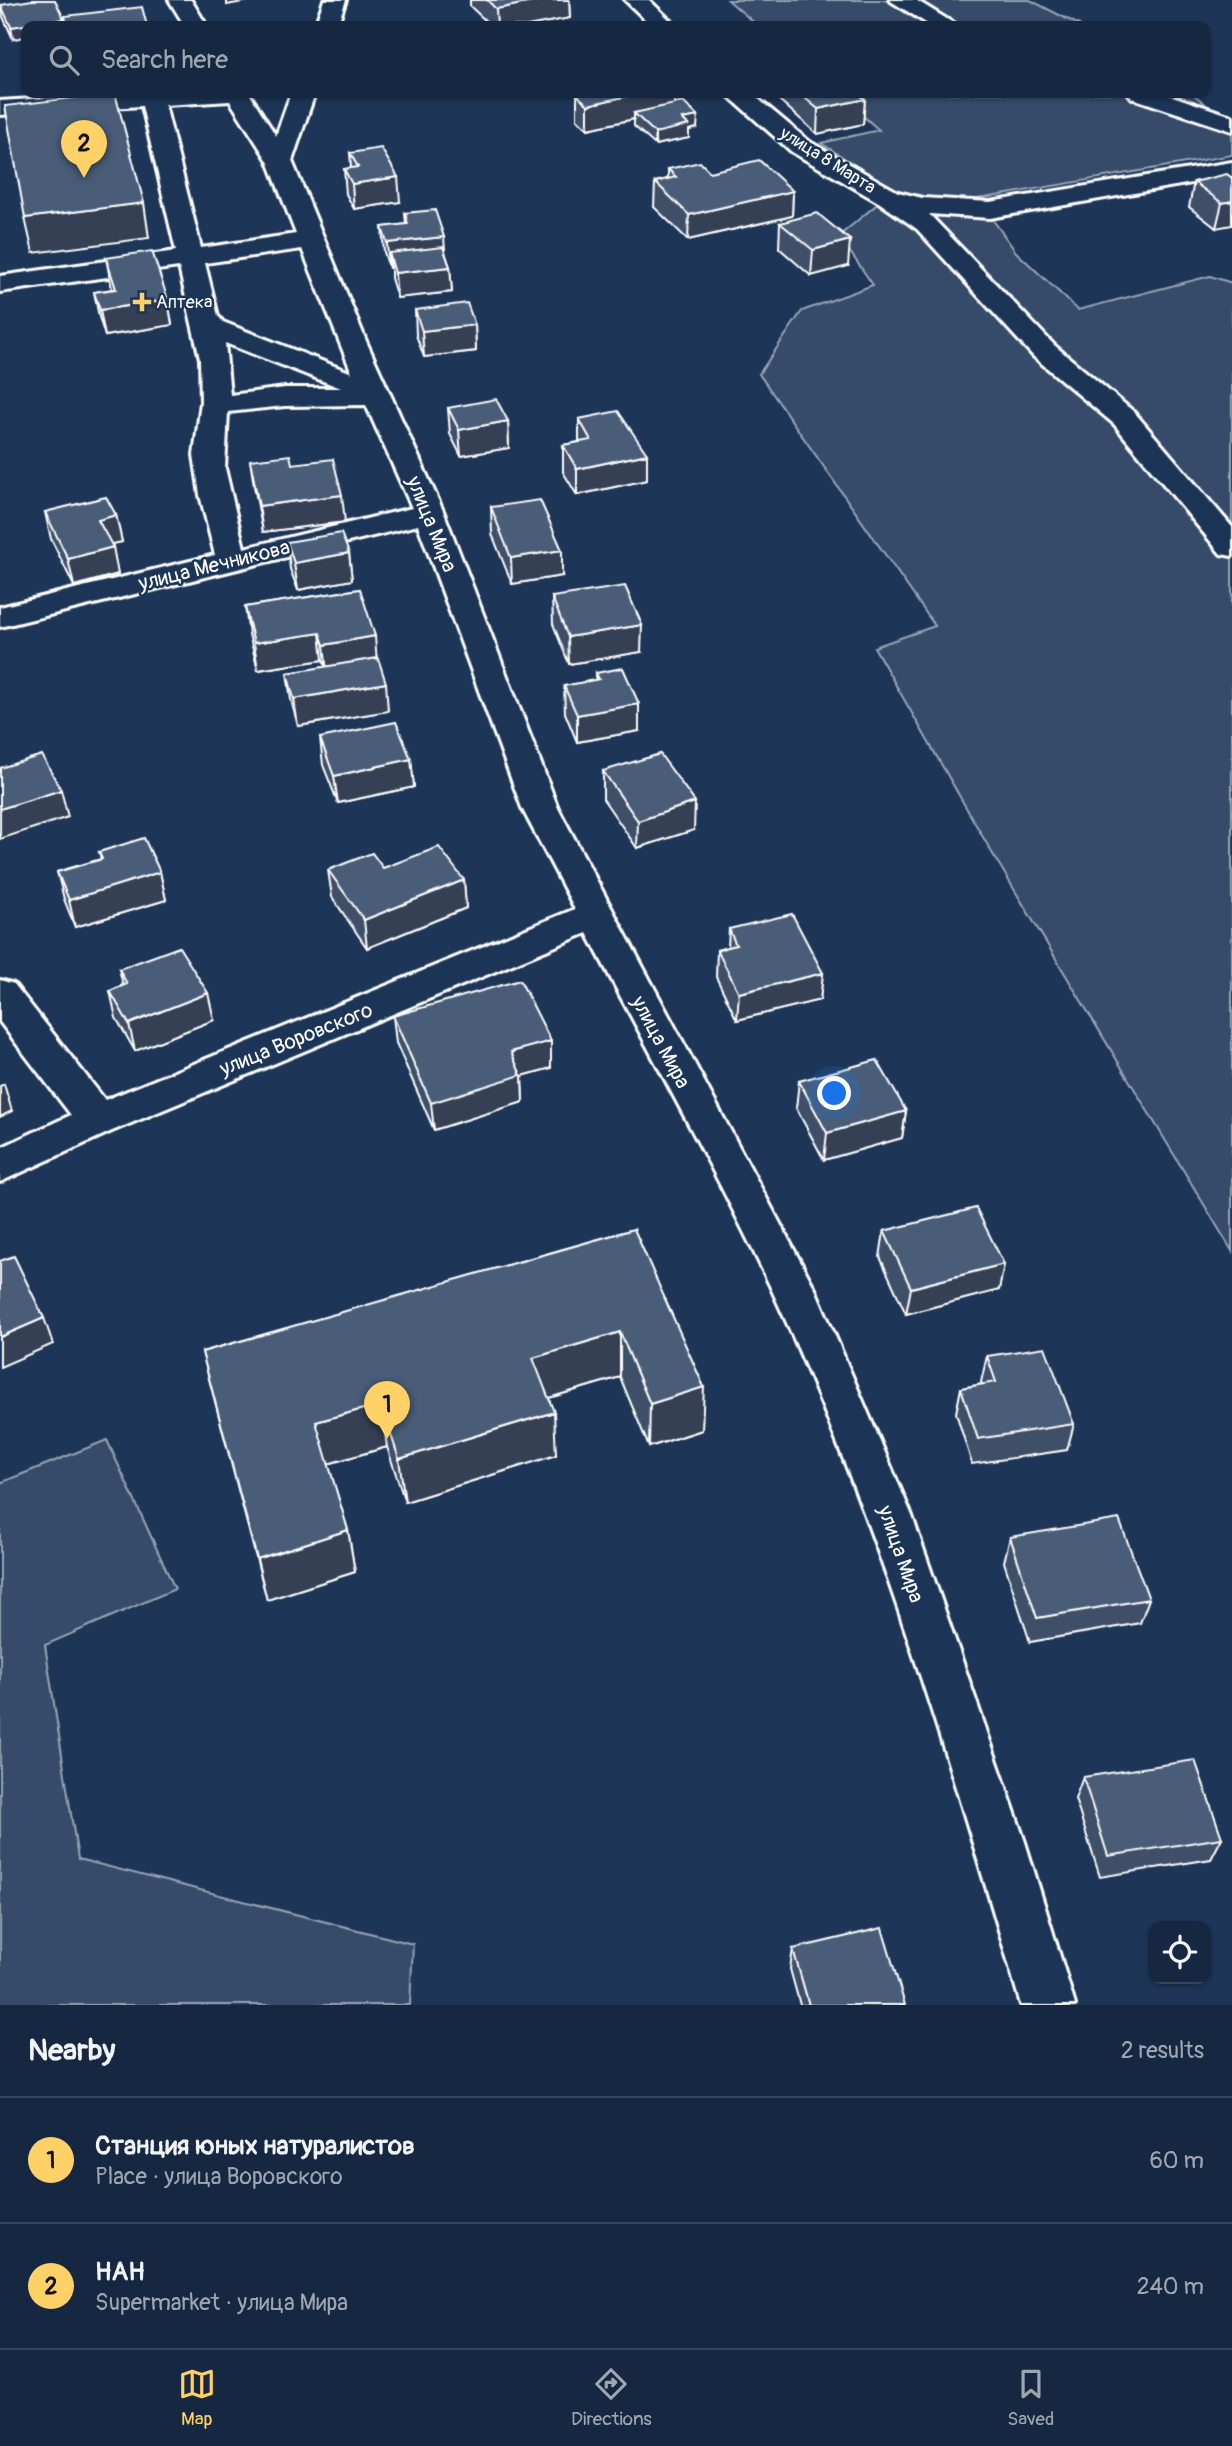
<!DOCTYPE html>
<html lang="en">
<head>
<meta charset="utf-8">
<style>
  body { margin:0; font-family:Pangolin,sans-serif; background:#23344c; color:#f1f3f6 }
  .controls { position:absolute; right:21px; bottom:21px; display:grid; overflow:hidden; border-radius:14px; box-shadow:0 2px 5px #0004 }
  .controls button { width:63px; height:63px; display:grid; place-items:center; padding:0; border:0; border-bottom:2px solid #35445a; background:#162841; color:#f1f3f6; font:35px sans-serif }
  .you { position:absolute; left:835px; top:1094px; width:24px; height:24px; margin:-18px; border:5px solid #fff; border-radius:50%; background:#1a73e8; box-shadow:0 0 0 10px #1a73e833 }
  .badge { display:grid; place-items:center; width:46px; height:46px; border-radius:50%; background:#ffd166; color:#111; font-size:23px; font-weight:700 }
  .pin { position:absolute; translate:-50% -58px; filter:drop-shadow(0 2px 4px #0008) }
  .pin::after { content:''; position:absolute; top:37px; width:24px; height:21px; background:inherit; clip-path:polygon(0 0,100% 0,50% 100%) }
  .list { margin:0; padding:0; list-style:none }
  h2 { display:flex; justify-content:space-between; align-items:center; height:91px; margin:0; padding:0 28px; font-size:30px }
  h2 small { font-size:23px; font-weight:400; color:#9ea6b1 }
  .list li { display:grid; grid-template-columns:46px 1fr auto; gap:21px; align-items:center; box-sizing:border-box; height:126px; padding:0 28px; border-top:2px solid #35445a }
  .list b { display:block; font-size:26px; white-space:nowrap }
  .list p { margin:0; font-size:23px; white-space:nowrap; color:#9ea6b1 }
  .list em { font-size:23px; font-style:normal; color:#9ea6b1 }
  .icon { flex:none; width:38px; height:38px; fill:none; stroke:currentColor; stroke-width:2; stroke-linecap:round; stroke-linejoin:round }
  .map { position:relative; flex:none; width:1232px; height:2005px; overflow:hidden }
  .search { position:absolute; background:#162841; box-shadow:0 2px 5px #0004; left:21px; right:21px; top:21px; height:77px; display:flex; align-items:center; gap:18px; box-sizing:border-box; padding:0 24px; border-radius:14px; color:#9ea6b1; font-size:26px }
  .sheet { height:343px; background:#162841 }
  nav { display:flex; justify-content:space-around; align-items:center; box-sizing:border-box; height:98px; border-top:2px solid #35445a; background:#162841; font-size:19px; color:#9ea6b1 }
  nav a { display:grid; justify-items:center; gap:4px }
  nav .on { color:#ffd166 }
  .map>svg:first-child { display:block }
</style>
</head>
<body>
<div class="map">
<svg width="1232" height="2005" viewBox="0 0 1232 2005">
  <rect width="100%" height="100%" fill="#1d3557"/>
  <filter id="ink" filterUnits="userSpaceOnUse"><feTurbulence type="fractalNoise" baseFrequency=".0143" numOctaves="2"/><feDisplacementMap in="SourceGraphic" scale="14" xChannelSelector="R" yChannelSelector="G"/><feConvolveMatrix kernelMatrix="1 2 1 2 8 2 1 2 1" color-interpolation-filters="sRGB"/></filter>
  <g filter="url(#ink)">
    <g fill="#364b69" stroke="#9aa5b4" stroke-width="2">
      <polygon points="728,0 1030,0 1081,26 758,26"/>
      <polygon points="837,93 1192,93 1232,126 1232,155 978,199 1016,252 1078,310 1210,276 1232,283 1232,1251 991,851 874,647 935,626 759,374 802,311 873,285 839,236 894,190 821,143 879,130"/>
      <polygon points="107,1440 175,1589 45,1645 78,1859 413,1944 410,2005 0,2005 0,1483"/>
    </g>
    <g fill="none" stroke-linecap="round" stroke-linejoin="round">
      <g stroke="#fff" stroke-width="6">
        <g id="minor">
          <polygon points="169,0 191,0 207,26 185,26"/>
          <polygon points="324,0 346,0 337,26 315,26"/>
          <polygon points="625,0 649,0 676,26 652,26"/>
          <polygon points="889,0 916,0 958,26 931,26"/>
          <path d="M 129,93 L 249,93 L 276,136 L 291,93 L 315,93 L 292,161 L 366,341 L 444,513 L 558,808 L 815,1289 L 912,1516 L 1025,1842 L 1075,2005 L 1021,2005 C 950,1764 878,1519 772,1290 C 716,1170 649,1052 587,933 L 112,1131 L 0,1182 L 0,1148 L 71,1115 L 0,1022 L 0,980 L 14,984 L 105,1100 L 575,909 L 522,808 L 418,525 L 0,627 L 0,607 L 215,555 L 200,495 L 194,455 L 201,402 L 200,359 L 179,267 L 0,292 L 0,276 L 176,251 L 142,106 L 0,115 L 0,101 ZM 230,101 L 268,161 L 296,234 L 201,248 L 165,105 ZM 302,249 L 352,373 L 223,322 L 218,316 L 205,263 ZM 225,343 L 341,388 L 285,388 L 230,395 ZM 366,405 L 412,508 L 244,548 L 225,468 L 228,412 L 285,406 Z"/>
          <polygon points="725,93 751,93 810,142 898,192 922,198 990,202 1232,162 1232,176 990,218 929,214 1054,345 1134,412 1232,527 1232,556 1221,554 1114,424 1034,357 917,229 880,203 792,152"/>
          <polygon points="1128,93 1163,93 1232,116 1232,131 1132,98"/>
        </g>
      </g>
      <use href="#minor" fill="#1d3557" fill-rule="evenodd"/>
    </g>
    <g fill="#405068" stroke="#fff" stroke-width="2">
      <polygon points="470,0 569,0 570,18 527,26 491,26 470,6"/>
      <polygon points="1,5 64,19 65,26 26,26 13,39 3,17"/>
      <polygon points="580,93 674,93 674,104 697,128 689,130 689,138 655,145 634,126 634,119 588,129 577,119 577,95 580,94"/>
      <polygon points="777,93 857,93 865,99 863,124 817,134 777,98"/>
      <polygon points="350,153 400,202 354,209 346,194 344,169 351,168"/>
      <polygon points="668,169 793,191 792,216 688,240 654,207 655,182 668,179"/>
      <polygon points="1232,178 1216,228 1189,207 1194,182"/>
      <polygon points="405,213 445,252 450,267 452,292 397,298 391,278 391,268 389,268 384,252 382,227 406,224"/>
      <polygon points="780,223 848,266 811,276 779,248"/>
      <polygon points="106,258 168,300 172,325 105,336 99,317 94,292 112,289"/>
      <polygon points="415,310 475,325 476,351 424,357 416,335"/>
      <polygon points="448,408 508,421 509,448 461,456 450,434"/>
      <polygon points="579,419 647,454 647,480 577,495 563,472 563,445 579,442"/>
      <polygon points="250,460 292,464 345,522 263,532 254,486"/>
      <polygon points="491,507 562,576 512,584 492,534"/>
      <polygon points="45,512 116,515 122,542 112,544 118,574 74,586 51,539"/>
      <polygon points="287,542 349,553 352,580 298,590 290,569"/>
      <polygon points="360,589 377,658 388,711 298,726 291,700 287,673 326,667 323,660 258,670 249,634 245,607"/>
      <polygon points="552,597 641,652 569,664 553,624"/>
      <polygon points="596,673 639,731 577,742 565,713 564,686 596,680"/>
      <polygon points="320,738 411,759 414,787 338,803 323,765"/>
      <polygon points="603,771 694,830 637,848 603,799"/>
      <polygon points="99,852 160,872 166,900 75,927 64,899 57,872 101,859"/>
      <polygon points="383,868 464,880 466,908 367,948 332,897 328,870"/>
      <polygon points="729,929 823,973 820,1000 737,1020 716,977 717,950 728,947"/>
      <polygon points="119,969 214,1020 135,1051 116,1018 110,991 123,985"/>
      <polygon points="393,1016 551,1041 551,1068 522,1076 523,1102 434,1130 396,1043"/>
      <polygon points="799,1081 906,1111 902,1138 824,1160 796,1108"/>
      <polygon points="634,1229 702,1430 649,1447 620,1377 549,1398 556,1455 405,1502 387,1447 328,1464 348,1530 355,1572 267,1600 202,1352"/>
      <polygon points="884,1231 1004,1264 999,1290 906,1314 880,1257"/>
      <polygon points="987,1356 1074,1424 1067,1450 972,1464 956,1413 961,1388 982,1384 981,1382"/>
      <polygon points="1010,1537 1149,1599 1140,1623 1030,1642 1004,1562"/>
      <polygon points="1083,1777 1222,1838 1211,1859 1100,1877 1075,1799"/>
      <polygon points="793,1949 905,2005 800,2005 790,1969"/>
    </g>
    <g fill="#344155" stroke="#fff" stroke-width="2">
      <polygon points="227,0 253,0 227,5"/>
      <polygon points="542,0 569,0 570,18 527,26 497,26 496,9"/>
      <polygon points="64,19 65,26 26,26 26,37 13,39 11,27"/>
      <polygon points="81,93 106,93 82,96"/>
      <polygon points="641,93 674,93 674,109 634,113 634,119 588,129 588,105"/>
      <polygon points="865,99 863,124 817,134 818,109"/>
      <polygon points="698,116 697,128 689,130 689,138 655,145 655,133 682,119"/>
      <polygon points="398,177 400,202 354,209 352,184"/>
      <polygon points="793,191 792,216 688,240 689,215"/>
      <polygon points="1232,201 1232,225 1216,228 1222,203"/>
      <polygon points="144,203 149,238 33,253 25,218"/>
      <polygon points="444,237 446,262 389,253 391,268 389,268 387,243"/>
      <polygon points="850,240 848,266 811,276 813,250"/>
      <polygon points="450,267 452,292 397,298 395,273"/>
      <polygon points="168,300 172,325 105,336 100,310"/>
      <polygon points="475,325 476,351 424,357 422,331"/>
      <polygon points="508,421 509,448 461,456 459,430"/>
      <polygon points="647,454 647,480 577,495 577,469"/>
      <polygon points="342,495 345,522 263,532 259,506"/>
      <polygon points="116,515 122,542 104,546 98,520"/>
      <polygon points="113,547 118,574 74,586 68,559"/>
      <polygon points="562,550 562,576 512,584 511,558"/>
      <polygon points="349,553 352,580 298,590 294,563"/>
      <polygon points="642,625 641,652 569,664 568,637"/>
      <polygon points="320,633 323,660 258,670 254,643"/>
      <polygon points="375,636 377,664 327,672 324,645"/>
      <polygon points="386,683 388,711 298,726 294,699"/>
      <polygon points="639,704 639,731 577,742 577,715"/>
      <polygon points="411,759 414,787 338,803 334,776"/>
      <polygon points="61,790 68,817 0,839 0,809"/>
      <polygon points="695,802 694,830 637,848 638,821"/>
      <polygon points="160,872 166,900 75,927 69,900"/>
      <polygon points="464,880 466,908 367,948 364,920"/>
      <polygon points="823,973 820,1000 737,1020 739,993"/>
      <polygon points="208,993 214,1020 135,1051 129,1024"/>
      <polygon points="551,1041 551,1068 522,1076 523,1102 434,1130 431,1103 511,1052"/>
      <polygon points="4,1084 12,1111 0,1117 0,1086"/>
      <polygon points="906,1111 902,1138 824,1160 827,1133"/>
      <polygon points="1004,1264 999,1290 906,1314 911,1288"/>
      <polygon points="44,1318 53,1344 0,1367 0,1337"/>
      <polygon points="620,1332 620,1377 535,1402 533,1358"/>
      <polygon points="704,1387 702,1430 649,1447 650,1404"/>
      <polygon points="381,1404 387,1447 324,1465 316,1422"/>
      <polygon points="554,1412 556,1455 405,1502 399,1459"/>
      <polygon points="348,1530 355,1572 267,1600 257,1559"/>
    </g>
    <g fill="#4a5d79" stroke="#fff" stroke-width="2">
      <polygon points="32,0 55,0 64,19 11,27 1,5"/>
      <polygon points="487,0 542,0 496,9"/>
      <polygon points="142,7 147,26 67,26 65,16"/>
      <polygon points="115,93 144,203 25,218 5,106"/>
      <polygon points="586,93 641,93 588,105 577,95"/>
      <polygon points="799,93 857,93 865,99 818,109"/>
      <polygon points="683,102 698,116 682,119 689,125 655,133 634,113"/>
      <polygon points="381,148 398,177 352,184 344,169 358,167 350,153"/>
      <polygon points="759,160 793,191 689,215 655,182 676,177 668,169 700,162 710,172"/>
      <polygon points="1227,174 1232,178 1232,201 1222,203 1194,182"/>
      <polygon points="435,210 444,237 387,243 382,227 408,224 405,213"/>
      <polygon points="817,213 850,240 813,250 780,223"/>
      <polygon points="443,247 450,267 395,273 389,253"/>
      <polygon points="152,251 168,300 100,310 94,292 116,289 106,258"/>
      <polygon points="467,303 475,325 422,331 415,310"/>
      <polygon points="496,399 508,421 459,430 448,408"/>
      <polygon points="618,411 647,454 577,469 563,445 591,440 579,419"/>
      <polygon points="290,455 292,464 333,459 342,495 259,506 250,460"/>
      <polygon points="106,497 116,515 98,520 113,547 68,559 45,512"/>
      <polygon points="540,500 562,550 511,558 491,507"/>
      <polygon points="341,533 349,553 294,563 287,542"/>
      <polygon points="625,586 642,625 568,637 552,597"/>
      <polygon points="360,589 375,636 324,645 320,633 254,643 245,607"/>
      <polygon points="378,658 386,683 294,699 287,673"/>
      <polygon points="623,668 639,704 577,715 564,686 599,679 596,673"/>
      <polygon points="396,722 411,759 334,776 320,738"/>
      <polygon points="660,754 695,802 638,821 603,771"/>
      <polygon points="42,755 61,790 0,809 0,768"/>
      <polygon points="144,838 160,872 69,900 57,872 102,859 99,852"/>
      <polygon points="439,847 464,880 364,920 328,870 372,853 383,868"/>
      <polygon points="792,914 823,973 739,993 717,950 736,945 729,929"/>
      <polygon points="179,947 208,993 129,1024 110,991 127,984 119,969"/>
      <polygon points="520,980 551,1041 511,1052 521,1075 431,1103 393,1016"/>
      <polygon points="877,1060 906,1111 827,1133 799,1081"/>
      <polygon points="976,1208 1004,1264 911,1288 884,1231"/>
      <polygon points="634,1229 704,1387 650,1404 620,1332 533,1358 554,1412 399,1459 381,1404 316,1422 348,1530 257,1559 202,1352"/>
      <polygon points="14,1256 44,1318 0,1337 0,1261"/>
      <polygon points="1045,1347 1074,1424 978,1439 961,1388 996,1382 987,1356"/>
      <polygon points="1119,1519 1149,1599 1037,1618 1010,1537"/>
      <polygon points="1195,1760 1222,1838 1108,1856 1083,1777"/>
      <polygon points="882,1928 905,2005 809,2005 793,1949"/>
    </g>
  </g>
  <path fill="#ffd166" stroke="#1d3557" stroke-width="2.5" d="M138.5 291.5h7v7h7v7h-7v7h-7v-7h-7v-7h7z"/>
  <g text-anchor="middle" stroke-width="5" stroke-linejoin="round" paint-order="stroke">
    <g font-size="18" fill="#fff" stroke="#1d3557">
      <text transform="translate(828 160) rotate(32)" y="6">улица 8 Марта</text>
    </g>
    <g font-size="18" fill="#fff" stroke="#1d3557" text-anchor="start">
      <text x="156" y="308">Аптека</text>
    </g>
    <g font-size="21" fill="#fff" stroke="#1d3557">
      <text transform="translate(432 524) rotate(68)" y="7">улица Мира</text>
      <text transform="translate(214 565) rotate(-14)" y="7">улица Мечникова</text>
      <text transform="translate(296 1039) rotate(-22)" y="7">улица Воровского</text>
      <text transform="translate(661 1042) rotate(62)" y="7">улица Мира</text>
      <text transform="translate(901 1554) rotate(71)" y="7">улица Мира</text>
    </g>
  </g>
</svg>
<div class="controls">
<button><svg class="icon" aria-label="locate" viewBox="0 0 24 24"><circle cx="12" cy="12" r="6"/><path d="M12 2v4M12 18v4M2 12h4M18 12h4"/></svg></button>
</div>
<div class="you"></div>
<div class="pin badge" style="left:387px;top:1439px">1</div>
<div class="pin badge" style="left:84px;top:178px">2</div>
<div class="search"><svg class="icon" aria-label="search" viewBox="0 0 24 24"><circle cx="10" cy="10" r="6"/><path d="M15 15l6 6"/></svg>Search here</div>
</div>
<section class="sheet">
<h2>Nearby<small>2 results</small></h2>
<ul class="list">
<li><span class="badge">1</span><div><b>Станция юных натуралистов</b><p>Place · улица Воровского</p></div><em>60 m</em></li>
<li><span class="badge">2</span><div><b>НАН</b><p>Supermarket · улица Мира</p></div><em>240 m</em></li>
</ul>
</section>
<nav>
<a class="on"><svg class="icon" aria-label="map" viewBox="0 0 24 24"><path d="M3 6l6-2 6 2 6-2v14l-6 2-6-2-6 2zM9 4v14M15 6v14"/></svg>Map</a>
<a><svg class="icon" aria-label="directions" viewBox="0 0 24 24"><path d="M12 3l9 9-9 9-9-9zM9 14v-3h6M13 9l2 2-2 2"/></svg>Directions</a>
<a><svg class="icon" aria-label="saved" viewBox="0 0 24 24"><path d="M7 4h10v16l-5-4-5 4z"/></svg>Saved</a>
</nav>
</body>
</html>
